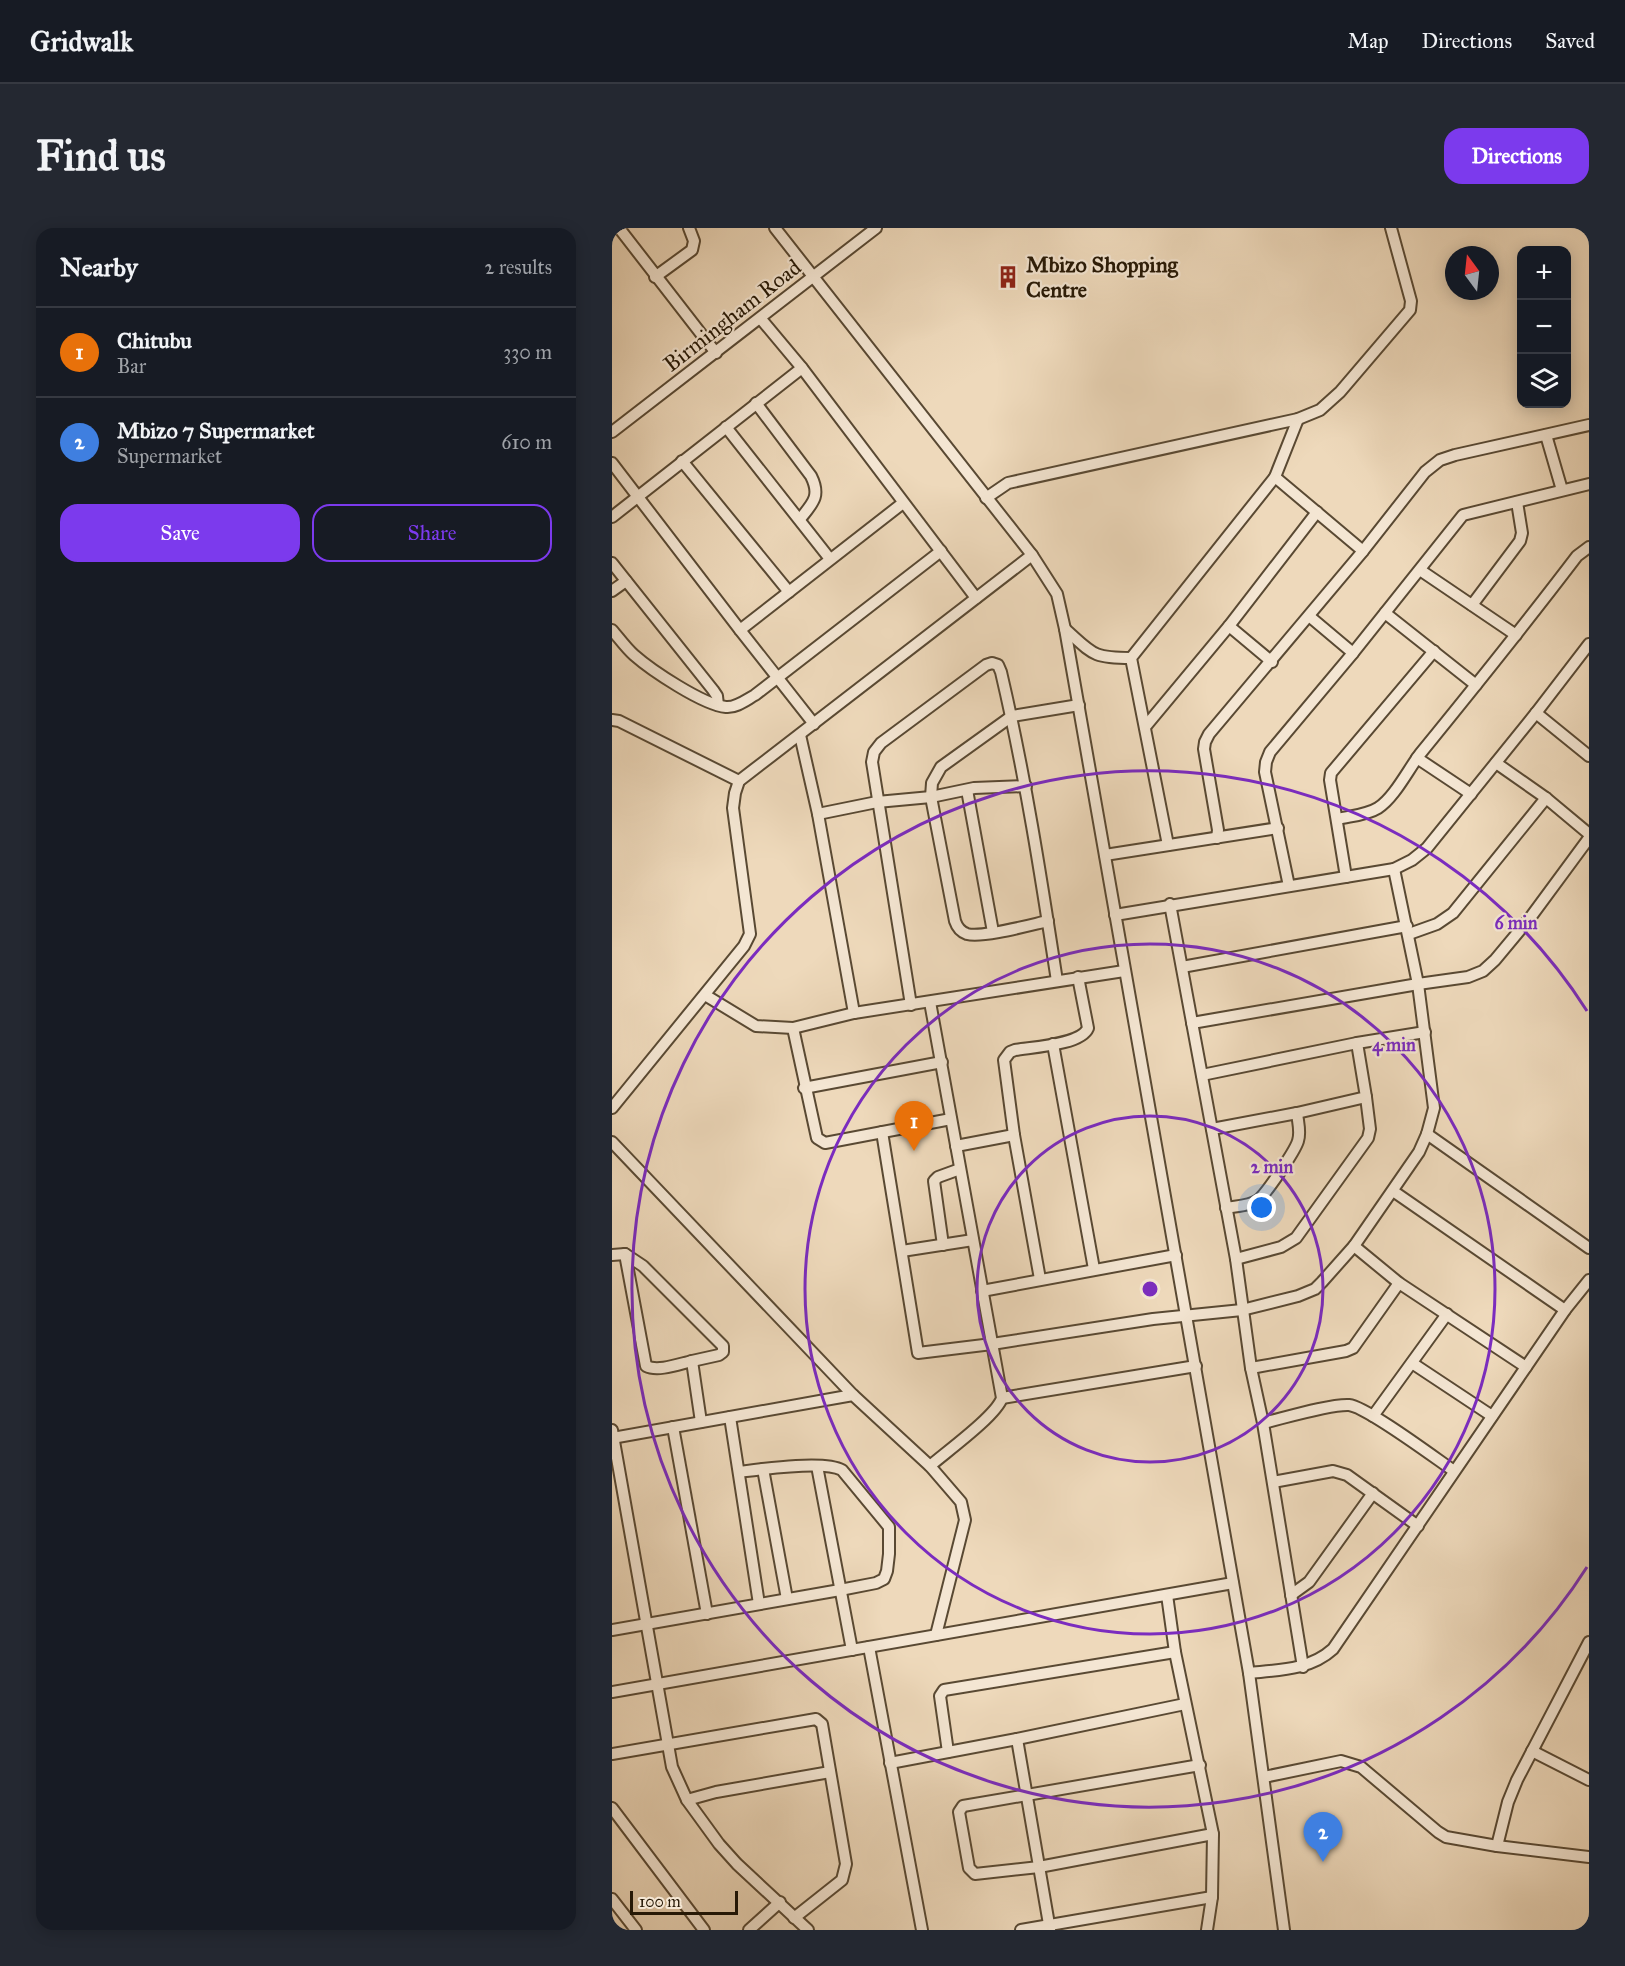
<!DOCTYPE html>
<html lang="en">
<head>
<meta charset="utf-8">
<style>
  body { margin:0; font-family:"IM FELL Great Primer",serif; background:#242831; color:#f1f3f6 }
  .controls { position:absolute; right:18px; top:18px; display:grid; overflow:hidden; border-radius:12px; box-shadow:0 3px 15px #0003 }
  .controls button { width:54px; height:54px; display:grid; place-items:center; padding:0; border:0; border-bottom:2px solid #363941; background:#171b24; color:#f1f3f6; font:30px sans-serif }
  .compass { position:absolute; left:833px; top:18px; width:54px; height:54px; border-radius:50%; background:#171b24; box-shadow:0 3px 15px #0003; rotate:345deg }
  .scale { position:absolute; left:18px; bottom:15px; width:108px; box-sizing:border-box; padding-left:6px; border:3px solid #271906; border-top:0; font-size:16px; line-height:21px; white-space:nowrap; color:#271906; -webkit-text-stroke:4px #f4e6d3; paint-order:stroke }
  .you { position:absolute; left:650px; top:980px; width:21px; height:21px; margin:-15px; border:4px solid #fff; border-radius:50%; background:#1a73e8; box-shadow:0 0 0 9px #1a73e833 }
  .badge { display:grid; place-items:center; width:39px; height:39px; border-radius:50%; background:#7c3aed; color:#fff; font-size:20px; font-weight:700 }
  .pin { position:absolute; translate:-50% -50px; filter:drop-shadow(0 2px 3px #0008) }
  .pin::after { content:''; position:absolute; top:32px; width:21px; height:18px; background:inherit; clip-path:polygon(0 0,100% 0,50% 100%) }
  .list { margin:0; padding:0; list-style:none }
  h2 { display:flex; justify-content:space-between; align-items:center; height:78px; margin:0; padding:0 24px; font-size:26px }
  h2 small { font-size:20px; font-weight:400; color:#9ea1a6 }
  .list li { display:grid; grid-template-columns:39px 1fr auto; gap:18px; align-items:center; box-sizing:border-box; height:90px; padding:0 24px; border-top:2px solid #363941 }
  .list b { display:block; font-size:22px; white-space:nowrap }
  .list p { margin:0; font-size:20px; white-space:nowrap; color:#9ea1a6 }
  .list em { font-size:20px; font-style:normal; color:#9ea1a6 }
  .actions { display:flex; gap:12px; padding:18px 24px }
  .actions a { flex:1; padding:14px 0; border:2px solid #7c3aed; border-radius:18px; text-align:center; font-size:21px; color:#7c3aed }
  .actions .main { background:#7c3aed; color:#fff }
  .icon { flex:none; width:33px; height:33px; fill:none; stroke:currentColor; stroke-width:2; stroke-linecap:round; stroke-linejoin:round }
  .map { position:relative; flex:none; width:977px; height:1702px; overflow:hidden; border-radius:18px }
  header { display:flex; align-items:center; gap:36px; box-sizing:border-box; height:84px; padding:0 30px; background:#171b24; border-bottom:2px solid #363941 }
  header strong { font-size:28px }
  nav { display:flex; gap:33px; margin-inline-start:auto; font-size:21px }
  .intro { display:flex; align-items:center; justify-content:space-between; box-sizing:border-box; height:144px; padding:0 36px }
  h1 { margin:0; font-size:42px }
  .button { padding:15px 27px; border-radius:18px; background:#7c3aed; color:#fff; font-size:21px; font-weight:700 }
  main { display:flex; gap:36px; padding:0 36px }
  aside { flex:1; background:#171b24; border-radius:18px; box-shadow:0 3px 15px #0003 }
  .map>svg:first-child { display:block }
</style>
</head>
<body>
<header>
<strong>Gridwalk</strong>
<nav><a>Map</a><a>Directions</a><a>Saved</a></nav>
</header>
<div class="intro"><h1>Find us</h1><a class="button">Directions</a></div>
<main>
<aside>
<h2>Nearby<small>2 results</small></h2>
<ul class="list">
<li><span class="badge" style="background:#e8710a">1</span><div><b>Chitubu</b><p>Bar</p></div><em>330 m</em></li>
<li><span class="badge" style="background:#3f7fe0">2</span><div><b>Mbizo 7 Supermarket</b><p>Supermarket</p></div><em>610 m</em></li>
</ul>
<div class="actions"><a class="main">Save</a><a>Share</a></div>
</aside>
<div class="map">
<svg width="977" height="1702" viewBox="0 0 977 1702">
  <rect width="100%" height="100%" fill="#eed9bb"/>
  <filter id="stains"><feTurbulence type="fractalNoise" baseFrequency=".00333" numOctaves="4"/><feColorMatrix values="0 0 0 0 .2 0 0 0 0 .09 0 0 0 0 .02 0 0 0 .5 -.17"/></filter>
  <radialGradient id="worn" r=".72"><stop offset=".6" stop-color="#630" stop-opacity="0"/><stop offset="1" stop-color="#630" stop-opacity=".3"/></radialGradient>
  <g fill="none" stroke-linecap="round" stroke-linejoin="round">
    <g stroke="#594933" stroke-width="14">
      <g id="minor">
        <polyline points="7,0 104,125"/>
        <polyline points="163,0 420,327 445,366 453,401 637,1445 672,1702"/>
        <polyline points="43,49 80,22 82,13 77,0"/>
        <polyline points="149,91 190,140 364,370"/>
        <path d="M 144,175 L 199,248 C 209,268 201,275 188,291"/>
        <polyline points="114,199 218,331"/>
        <polyline points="0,204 264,0"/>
        <polyline points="934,207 950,262"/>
        <polyline points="70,233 177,364"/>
        <polyline points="0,235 128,402 202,496"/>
        <polyline points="663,249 751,323"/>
        <polyline points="374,270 396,255 686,191 708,182 728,164 798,82 799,73 779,0"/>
        <polyline points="0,289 190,140"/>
        <polyline points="0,335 101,462 105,468 106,477"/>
        <polyline points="808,342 904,407"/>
        <polyline points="0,363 14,353"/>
        <polyline points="860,377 908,313 910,305 905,274"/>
        <polyline points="773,385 864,457"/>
        <polyline points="697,388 741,425"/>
        <polyline points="617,398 660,434"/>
        <path d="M 453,401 C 481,426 480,430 519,430"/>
        <path d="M 0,402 C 7,410 14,420 22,427 C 39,442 91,477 114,479 C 124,480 134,472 143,467 L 329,323"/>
        <polyline points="128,402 291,275"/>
        <polyline points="924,485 977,528"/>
        <polyline points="0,492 7,493 127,553"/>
        <polyline points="533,499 617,398 705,284"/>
        <polyline points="188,507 206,586 242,785"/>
        <polyline points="805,530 859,566"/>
        <polyline points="884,535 934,570 977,606"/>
        <polyline points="355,562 381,704"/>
        <polyline points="206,586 265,574 319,569 362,560 414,558"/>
        <path d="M 726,591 C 738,588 755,587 766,580 C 782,570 796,542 808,526 C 861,461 914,395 965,328 L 977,319"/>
        <polyline points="605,610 606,602 592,521 593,514 597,506 751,323 813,244 828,232 843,227 977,197"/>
        <polyline points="556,617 519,430 663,249 686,191"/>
        <polyline points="493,627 666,600"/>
        <polyline points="734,649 718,552 719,545 822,423"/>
        <polyline points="677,658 653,544 654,534 658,524 741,425 851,287 977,256"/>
        <polyline points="558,676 624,1031 639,1140 651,1195 691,1439"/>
        <polyline points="503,687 782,641 800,632 815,620 924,485 977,416"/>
        <path d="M 436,693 C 418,697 371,710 355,706 C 349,704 345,699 343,693 L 319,569 L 320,555 L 329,539 L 400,488 L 467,477"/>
        <polyline points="797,706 825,696 841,685 934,570"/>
        <polyline points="570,739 795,698"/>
        <polyline points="93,767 144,798 181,800 242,785 512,743"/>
        <path d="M 299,777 L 260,534 L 262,524 L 269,515 L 374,437 L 380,435 L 386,437 L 389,444 C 413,546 429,649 445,753"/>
        <polyline points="580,795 806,756 856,749 871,743 883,732 918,690 977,610"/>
        <polyline points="181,800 205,910 213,915 339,891"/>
        <polyline points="441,816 482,1041"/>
        <polyline points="590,847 745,815 813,804"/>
        <polyline points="192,860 330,834"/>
        <polyline points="0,880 132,718 138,706 121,580 123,565 127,553 420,327"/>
        <polyline points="600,901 685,885 754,869 745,815"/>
        <polyline points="270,904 306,1125 380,1116 541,1091 630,1082 686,1068 703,1061 710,1054 742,1018 807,924 815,906 822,880 806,756 782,641"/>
        <polyline points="815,906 977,1020"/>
        <polyline points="0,914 241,1167"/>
        <polyline points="344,918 402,907"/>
        <polyline points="781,963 953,1082"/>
        <path d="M 614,980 C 624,978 638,978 646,972 C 654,966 683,923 686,913 C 689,904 686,895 685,885"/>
        <polyline points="331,1017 322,953 326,949 348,941"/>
        <polyline points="742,1018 787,1055 914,1139"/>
        <polyline points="290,1023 361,1012"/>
        <path d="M 13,1026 L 34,1138 C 46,1144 67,1136 80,1133"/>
        <polyline points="0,1027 13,1026 31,1038 111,1118 111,1124 107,1127 80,1133 89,1194"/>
        <polyline points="624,1031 669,1019 684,1010 756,910 758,901 754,869"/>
        <path d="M 428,1051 L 402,907 L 392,832 L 398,824 L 403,822 C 420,819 469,817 476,800 L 466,749"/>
        <polyline points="370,1063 564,1027"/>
        <polyline points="800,1135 880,1188"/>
        <polyline points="639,1140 734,1123 741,1120 787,1055"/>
        <polyline points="390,1170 584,1138"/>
        <polyline points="761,1188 835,1086"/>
        <polyline points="118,1189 147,1376"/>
        <path d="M 651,1195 C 672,1190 718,1176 737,1177 C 755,1179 823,1230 842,1243"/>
        <polyline points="61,1199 95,1386"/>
        <polyline points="0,1202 60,1539 75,1572 107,1616 125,1636 196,1702"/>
        <polyline points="0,1210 241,1167 318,1238 349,1274 353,1292 324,1407"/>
        <polyline points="205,1238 240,1422"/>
        <path d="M 318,1238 C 334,1224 384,1188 390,1170 L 318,774"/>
        <polyline points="151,1241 175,1371"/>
        <polyline points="661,1254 721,1243 735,1247 806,1298"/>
        <polyline points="555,1367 563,1424 601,1606 600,1669 595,1702"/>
        <polyline points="679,1367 697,1354 761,1265"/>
        <path d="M 0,1402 L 228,1362 L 264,1355 L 272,1351 L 275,1343 L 277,1326 L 277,1299 L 230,1242 C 212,1232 150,1241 127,1244"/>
        <polyline points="257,1419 310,1702"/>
        <path d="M 637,1445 C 667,1442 698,1442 721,1421 L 914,1139 L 953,1082 L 977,1052"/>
        <polyline points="0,1464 621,1355"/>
        <polyline points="405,1511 438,1702"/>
        <polyline points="920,1523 977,1552"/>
        <polyline points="336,1524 328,1468 332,1462 563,1424"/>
        <polyline points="0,1526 204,1491 210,1496 234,1636 230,1652 182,1690"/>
        <polyline points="278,1535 405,1511 573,1476"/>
        <polyline points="588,1537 351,1578 347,1584 357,1640 363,1646 427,1639 601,1606"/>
        <polyline points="652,1549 729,1533 749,1539 826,1604 834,1609 885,1618 977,1629"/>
        <polyline points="75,1572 104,1564 218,1544"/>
        <polyline points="0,1580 92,1702"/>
        <polyline points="885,1618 896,1574 905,1552 977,1414"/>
        <polyline points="0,1671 24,1702"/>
        <polyline points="137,1702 168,1674"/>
        <polyline points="409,1702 600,1669"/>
      </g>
    </g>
    <use href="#minor" stroke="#f4e6d3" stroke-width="10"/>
  </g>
  <g fill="none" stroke="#7b2cbf" stroke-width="3">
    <circle cx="538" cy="1061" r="173"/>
    <circle cx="538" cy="1061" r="345"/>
    <path d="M975 1339A518 518 0 1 1 975 783"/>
  </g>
  <defs>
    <g id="building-bare" transform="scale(1.8)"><path d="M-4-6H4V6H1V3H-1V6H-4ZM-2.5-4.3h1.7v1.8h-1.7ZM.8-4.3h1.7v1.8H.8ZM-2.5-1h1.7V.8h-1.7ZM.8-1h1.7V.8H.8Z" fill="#8f2418" stroke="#f4e6d3" stroke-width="2.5" paint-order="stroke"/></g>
  </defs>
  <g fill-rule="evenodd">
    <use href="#building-bare" x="396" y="49"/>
  </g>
  <g text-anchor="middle" stroke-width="4.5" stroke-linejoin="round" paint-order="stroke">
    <g font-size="22" font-weight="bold" fill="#271906" stroke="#f4e6d3" text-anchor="start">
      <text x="414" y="44">Mbizo Shopping<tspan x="414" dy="25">Centre</tspan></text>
    </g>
    <g font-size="22" fill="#271906" stroke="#f4e6d3">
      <text transform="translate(120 87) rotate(-38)" y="8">Birmingham Road</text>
    </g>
  </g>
  <circle cx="538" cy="1061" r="9" fill="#7b2cbf" stroke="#f4e6d3" stroke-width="3"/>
  <g font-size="18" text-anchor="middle" font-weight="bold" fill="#7b2cbf" stroke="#f4e6d3" stroke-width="4.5" stroke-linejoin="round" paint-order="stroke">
    <text x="904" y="701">6 min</text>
    <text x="782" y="823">4 min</text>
    <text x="660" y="945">2 min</text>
  </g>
  <rect width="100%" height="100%" filter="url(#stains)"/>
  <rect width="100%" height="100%" fill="url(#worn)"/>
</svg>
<div class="controls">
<button>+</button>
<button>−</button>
<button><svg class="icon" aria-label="layers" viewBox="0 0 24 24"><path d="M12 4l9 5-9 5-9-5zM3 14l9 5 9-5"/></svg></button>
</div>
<svg class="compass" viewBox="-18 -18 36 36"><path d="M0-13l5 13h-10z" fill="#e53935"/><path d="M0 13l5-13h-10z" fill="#9ea1a6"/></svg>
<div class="scale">100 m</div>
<div class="you"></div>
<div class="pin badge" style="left:302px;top:923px;background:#e8710a">1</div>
<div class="pin badge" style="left:711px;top:1634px;background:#3f7fe0">2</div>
</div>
</main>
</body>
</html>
